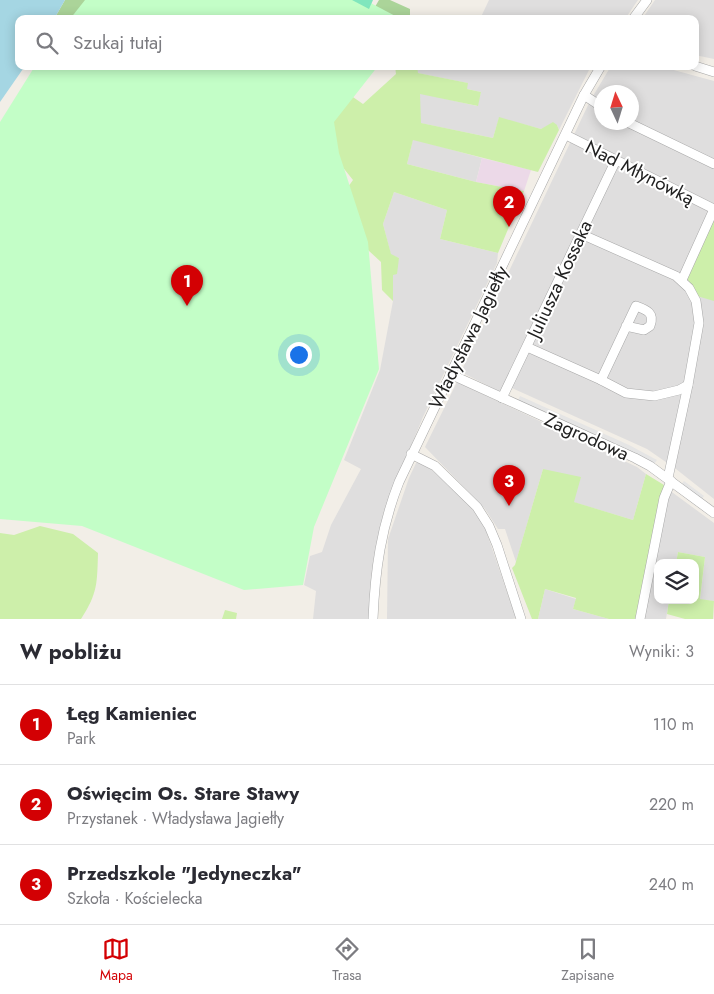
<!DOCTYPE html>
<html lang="pl">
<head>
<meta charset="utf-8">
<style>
  body { margin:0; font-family:Jost,sans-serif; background:#f7f7f7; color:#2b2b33 }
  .controls { position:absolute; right:15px; bottom:15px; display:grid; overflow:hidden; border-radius:10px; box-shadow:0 2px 12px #0003 }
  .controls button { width:45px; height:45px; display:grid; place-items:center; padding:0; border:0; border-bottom:1px solid #e1e1e2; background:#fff; color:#2b2b33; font:25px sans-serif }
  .compass { position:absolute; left:594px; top:85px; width:45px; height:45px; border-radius:50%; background:#fff; box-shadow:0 2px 12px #0003; rotate:356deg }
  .you { position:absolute; left:298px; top:354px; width:18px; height:18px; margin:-12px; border:4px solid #fff; border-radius:50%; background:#1a73e8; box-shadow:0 0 0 8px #1a73e833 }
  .badge { display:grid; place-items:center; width:32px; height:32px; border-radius:50%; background:#d30003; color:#fff; font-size:16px; font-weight:700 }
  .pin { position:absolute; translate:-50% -41px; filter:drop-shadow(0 1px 2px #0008) }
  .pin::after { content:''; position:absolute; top:26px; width:18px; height:15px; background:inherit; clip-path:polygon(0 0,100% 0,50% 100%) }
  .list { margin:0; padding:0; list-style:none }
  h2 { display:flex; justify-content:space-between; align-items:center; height:65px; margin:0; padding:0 20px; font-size:21px }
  h2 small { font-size:16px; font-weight:400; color:#7c7c81 }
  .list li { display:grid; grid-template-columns:32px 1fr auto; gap:15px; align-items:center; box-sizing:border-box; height:80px; padding:0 20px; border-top:1px solid #e1e1e2 }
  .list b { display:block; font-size:19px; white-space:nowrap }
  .list p { margin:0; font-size:16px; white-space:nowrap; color:#7c7c81 }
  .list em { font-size:16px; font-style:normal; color:#7c7c81 }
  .icon { flex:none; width:28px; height:28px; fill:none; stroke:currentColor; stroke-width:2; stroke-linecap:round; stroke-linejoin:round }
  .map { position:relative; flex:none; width:714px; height:619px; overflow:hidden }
  .search { position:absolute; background:#fff; box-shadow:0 2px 12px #0003; left:15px; right:15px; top:15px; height:55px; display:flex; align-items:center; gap:12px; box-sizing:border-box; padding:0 18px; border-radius:10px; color:#7c7c81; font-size:19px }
  .sheet { height:305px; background:#fff }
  nav { display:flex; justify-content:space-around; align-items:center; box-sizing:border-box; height:70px; border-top:1px solid #e1e1e2; background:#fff; font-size:14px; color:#7c7c81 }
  nav a { display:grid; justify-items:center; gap:2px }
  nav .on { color:#d30003 }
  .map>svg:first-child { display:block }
</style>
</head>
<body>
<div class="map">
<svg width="714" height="619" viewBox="0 0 714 619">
  <rect width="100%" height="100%" fill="#f2eee7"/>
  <g fill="#dfdede" fill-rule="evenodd">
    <polygon points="489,0 638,0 625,19 480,19"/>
    <polygon points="655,0 714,0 714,59 695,55 695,19 642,19"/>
    <polygon points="417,66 591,66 559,130 557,125 541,129 499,118 493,138 420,123 420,93 477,106 481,92 467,89 467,83 417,73"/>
    <path d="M 611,66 L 659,66 L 714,81 L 714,499 L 676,469 L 647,449 L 505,385 L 500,392 L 461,372 L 590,101 ZM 602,92 L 632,92 L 632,122 L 602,122 Z"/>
    <polygon points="413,139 482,158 476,182 407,164"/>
    <polygon points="394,192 447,210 440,239 498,253 497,263 423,417 384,511 373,562 371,619 313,619 316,591 304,585 310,556 322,552 331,525 361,469 344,460 380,370 393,301 393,274 399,258 391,255 383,224"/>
    <polygon points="457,382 637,467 646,474 633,520 573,502 543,469 516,562 505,529 498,529 485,509 425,447"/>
    <polygon points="416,463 424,463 467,501 484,525 516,618 512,619 387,619 388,539 409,478"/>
    <polygon points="669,490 714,523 714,601 700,600 705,557 678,552 676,563 658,563 658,600 669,600 666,619 643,619"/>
    <polygon points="545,589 576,599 573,609 609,619 538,619"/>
  </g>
  <polygon fill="#ecd9e8" points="482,158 531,170 524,191 476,182"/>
  <g fill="#cdefaa">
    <polygon points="395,66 417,66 418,73 468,83 467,89 481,92 478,106 420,94 421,123 493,138 499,117 541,129 553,122 557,125 559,130 538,172 413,140 407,164 476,182 524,191 498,253 440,239 447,210 394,192 383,224 391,254 399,258 397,274 393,275 393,301 382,290 381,262 343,227 338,201 353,180 333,155 325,120 350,95 363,104 396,74"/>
    <polygon points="713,220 714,220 714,301 697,296 687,278"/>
    <polygon points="543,469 581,477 574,502 633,520 646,474 664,485 637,619 609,619 573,609 576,598 545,589 538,619 532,619 512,568 515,565"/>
    <path d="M 40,526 L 73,534 L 98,553 C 97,583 98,593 81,619 L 0,619 L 0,533 L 14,535 Z"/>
    <polygon points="678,552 705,557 700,599 714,601 713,619 685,619 667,614 669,600 695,600 695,563 676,563"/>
    <polygon points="225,610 237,613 236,619 222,619"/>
  </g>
  <g fill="#abd499">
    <polygon points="65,0 163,0 150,19 54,19"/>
    <polygon points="379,0 390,0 410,9 410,19 340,19 372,12"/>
  </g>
  <g fill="#c3fec7">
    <polygon points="85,0 365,0 401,19 70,19"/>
    <polygon points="35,66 378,66 334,122 339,153 368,242 379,369 314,527 303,585 244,590 82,526 0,519 0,122"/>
  </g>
  <polygon fill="#80e6bd" points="352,0 373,0 369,9"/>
  <g fill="#e5e5e5">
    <polygon points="520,396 629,445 657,460 654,464 518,401"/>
    <polygon points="684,481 704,496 701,500 681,485"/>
  </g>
  <polygon fill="#a5d6e3" points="0,0 65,0 54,19 19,19 19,66 25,66 0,102"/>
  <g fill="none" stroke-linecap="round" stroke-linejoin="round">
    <g stroke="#a8a8a8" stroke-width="10">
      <g id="minor">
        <polyline points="633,19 647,0"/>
        <polyline points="695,66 714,72"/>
        <polyline points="584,95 602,107"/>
        <polyline points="627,122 714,164"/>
        <polyline points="566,135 714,209"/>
        <polyline points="581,234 676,276 689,288 696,301 699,323 688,385 668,478"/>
        <polyline points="682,280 714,209"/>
        <polyline points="527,347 601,380 626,393 654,396 679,390 688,385"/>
        <polyline points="450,374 635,458 650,466 714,513"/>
        <path d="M 601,380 L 636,306 C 647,310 655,313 650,326 L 644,330 L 626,326"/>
        <polyline points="502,398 616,160"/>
        <polyline points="411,454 435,466 477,507 489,526 497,545 521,619"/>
        <path d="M 373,619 C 375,570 381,528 399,482 L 584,95 L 601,66"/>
        <polyline points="640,619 664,498 671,481"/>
      </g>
    </g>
    <use href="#minor" stroke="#fff" stroke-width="9"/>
  </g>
  <g text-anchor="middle" stroke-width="4" stroke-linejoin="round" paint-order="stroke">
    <g font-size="19" fill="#212121" stroke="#fff">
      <text transform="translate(640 172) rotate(27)" y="7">Nad Młynówką</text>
      <text transform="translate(559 279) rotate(-65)" y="7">Juliusza Kossaka</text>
      <text transform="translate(468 337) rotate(-64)" y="7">Władysława Jagiełły</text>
      <text transform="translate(587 436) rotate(24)" y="7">Zagrodowa</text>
    </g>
  </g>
</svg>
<div class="controls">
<button><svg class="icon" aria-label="layers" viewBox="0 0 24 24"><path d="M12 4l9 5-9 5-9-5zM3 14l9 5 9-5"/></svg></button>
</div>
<svg class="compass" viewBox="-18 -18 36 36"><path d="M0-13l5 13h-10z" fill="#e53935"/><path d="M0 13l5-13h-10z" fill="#7c7c81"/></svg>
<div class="you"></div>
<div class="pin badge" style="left:187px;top:306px">1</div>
<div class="pin badge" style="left:509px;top:227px">2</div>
<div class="pin badge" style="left:509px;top:506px">3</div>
<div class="search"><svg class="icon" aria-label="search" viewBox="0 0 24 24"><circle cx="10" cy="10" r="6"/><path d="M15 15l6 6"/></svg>Szukaj tutaj</div>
</div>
<section class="sheet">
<h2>W pobliżu<small>Wyniki: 3</small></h2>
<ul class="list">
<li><span class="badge">1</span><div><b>Łęg Kamieniec</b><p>Park</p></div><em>110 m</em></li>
<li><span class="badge">2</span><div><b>Oświęcim Os. Stare Stawy</b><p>Przystanek · Władysława Jagiełły</p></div><em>220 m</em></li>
<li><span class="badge">3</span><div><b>Przedszkole &quot;Jedyneczka&quot;</b><p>Szkoła · Kościelecka</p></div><em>240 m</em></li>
</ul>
</section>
<nav>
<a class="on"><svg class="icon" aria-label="map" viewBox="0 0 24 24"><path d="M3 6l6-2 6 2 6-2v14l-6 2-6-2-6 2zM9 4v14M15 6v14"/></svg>Mapa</a>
<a><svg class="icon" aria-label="directions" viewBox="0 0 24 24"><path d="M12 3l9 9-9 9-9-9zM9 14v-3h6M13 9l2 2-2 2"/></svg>Trasa</a>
<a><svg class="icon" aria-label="saved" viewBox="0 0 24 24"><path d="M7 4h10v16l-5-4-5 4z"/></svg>Zapisane</a>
</nav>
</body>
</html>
